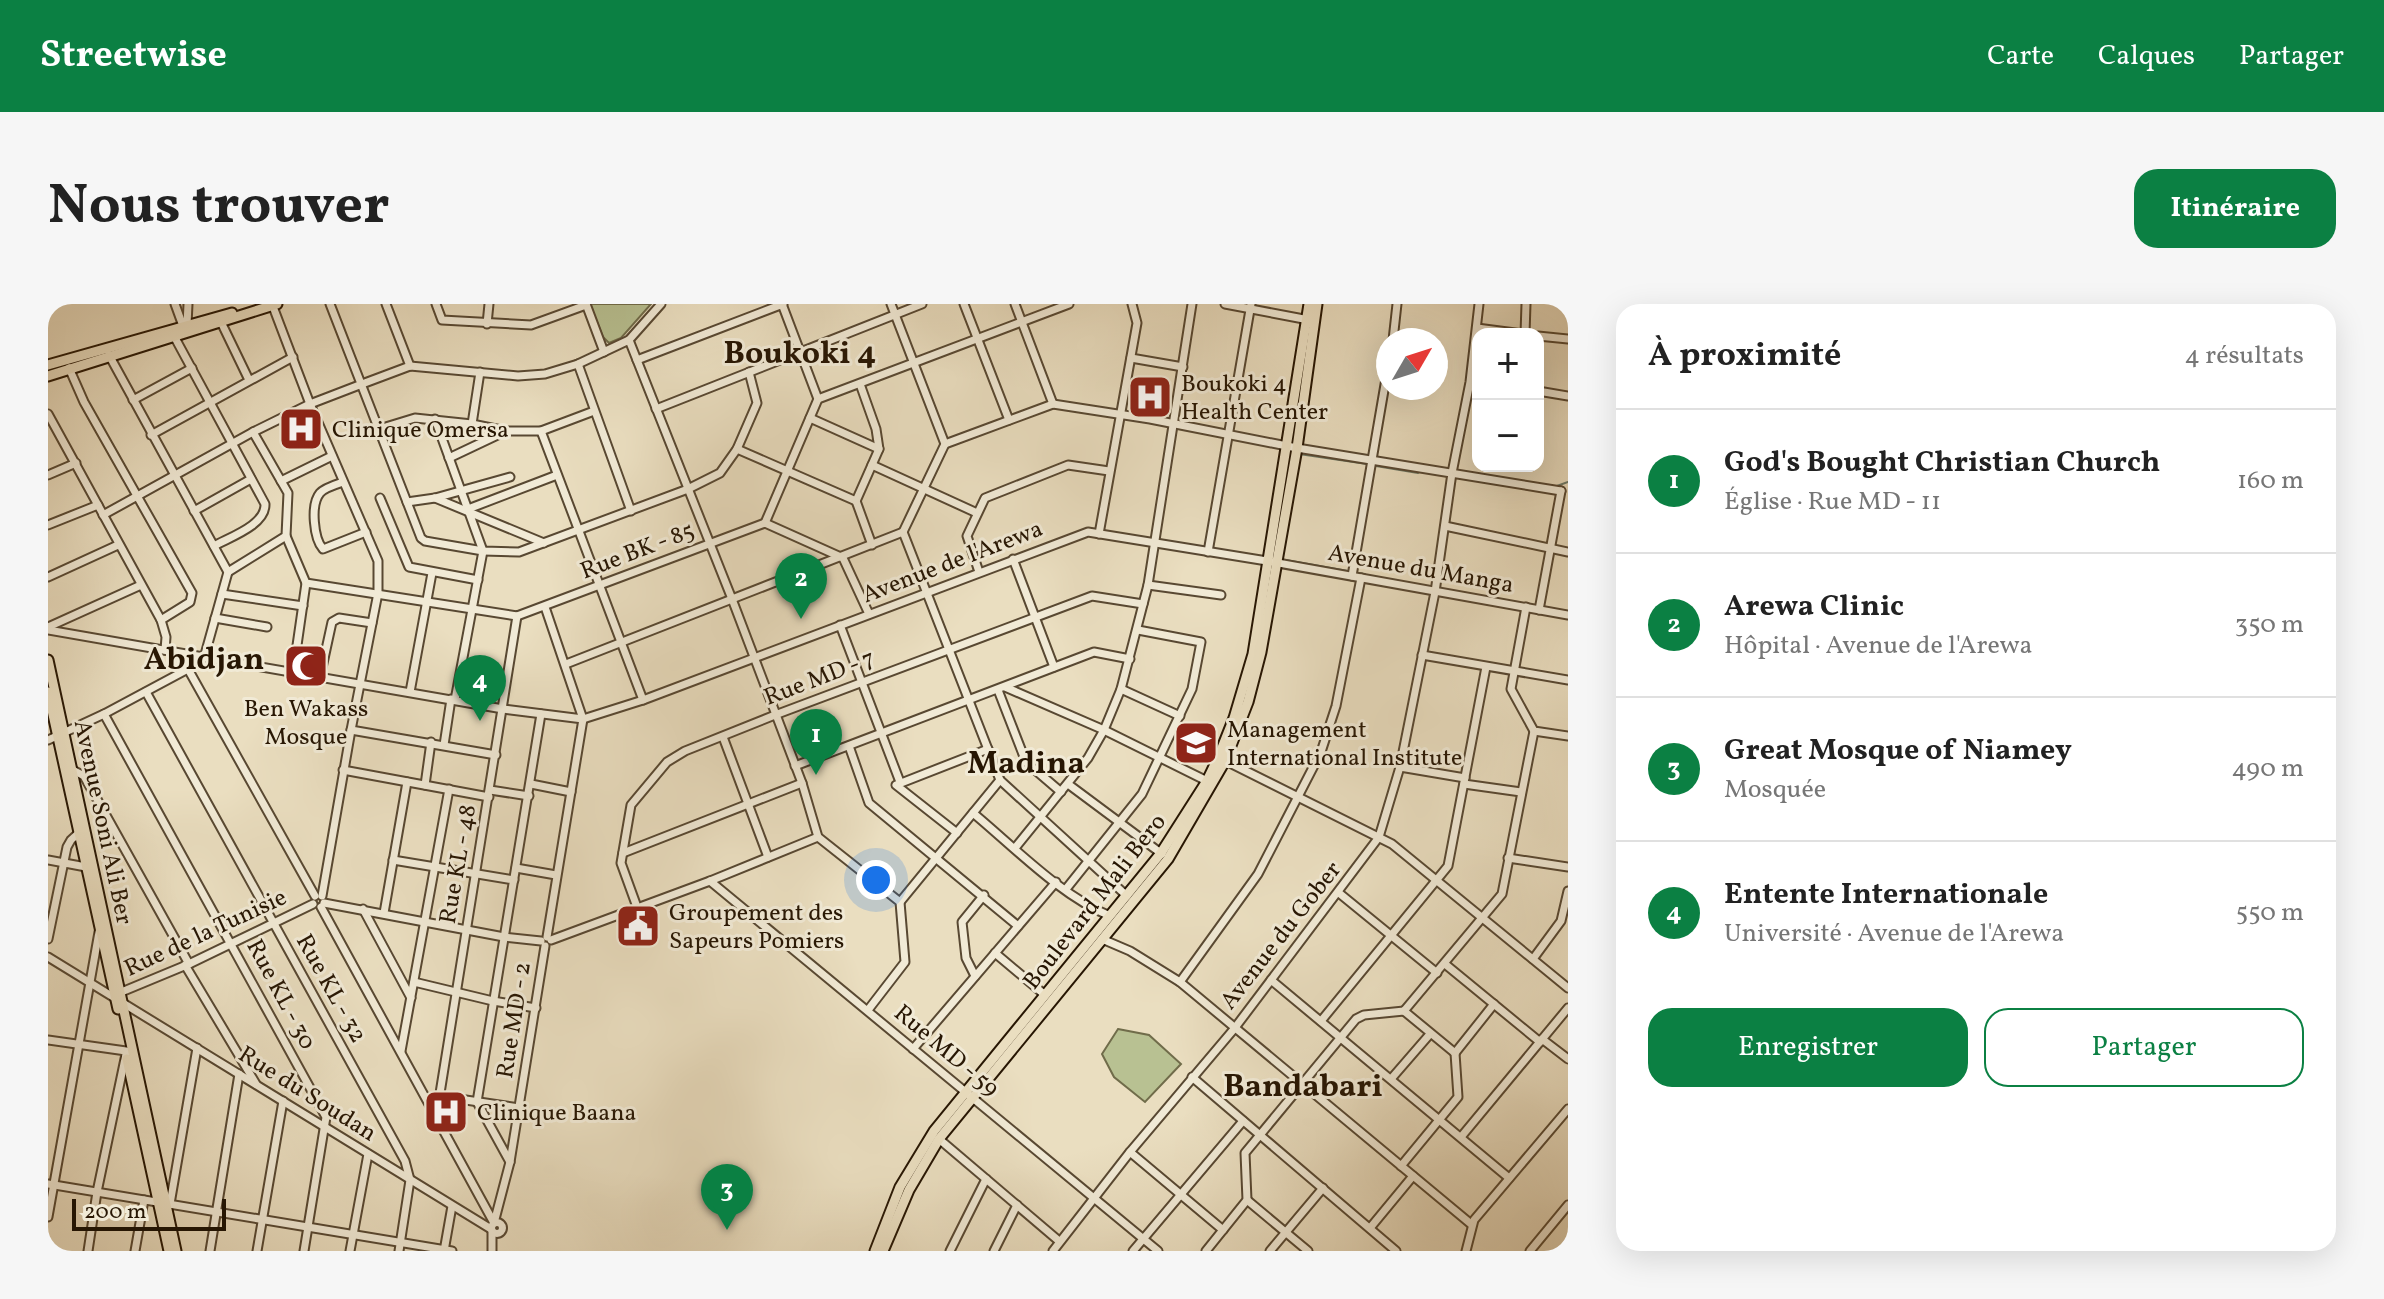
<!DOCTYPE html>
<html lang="fr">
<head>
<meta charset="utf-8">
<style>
  body { margin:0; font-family:Vollkorn,serif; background:#f6f6f6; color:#222 }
  .controls { position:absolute; right:24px; top:24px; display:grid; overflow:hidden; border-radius:16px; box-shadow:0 8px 32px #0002 }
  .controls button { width:72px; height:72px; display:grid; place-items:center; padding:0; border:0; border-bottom:2px solid #e0e0e0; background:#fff; color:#222; font:40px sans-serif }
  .compass { position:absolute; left:1328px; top:24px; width:72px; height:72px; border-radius:50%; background:#fff; box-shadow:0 8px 32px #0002; rotate:51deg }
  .scale { position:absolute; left:24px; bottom:20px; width:154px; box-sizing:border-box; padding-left:8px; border:4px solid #271603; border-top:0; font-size:22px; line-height:28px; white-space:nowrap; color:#271603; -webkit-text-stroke:6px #f1ead6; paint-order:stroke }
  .you { position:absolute; left:828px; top:576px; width:28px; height:28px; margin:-20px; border:6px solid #fff; border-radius:50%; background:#1a73e8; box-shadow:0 0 0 12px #1a73e833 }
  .badge { display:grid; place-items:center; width:52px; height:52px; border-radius:50%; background:#0b8043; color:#fff; font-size:26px; font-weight:700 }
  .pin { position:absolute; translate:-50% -66px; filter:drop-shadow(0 2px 4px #0008) }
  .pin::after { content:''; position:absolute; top:42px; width:28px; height:24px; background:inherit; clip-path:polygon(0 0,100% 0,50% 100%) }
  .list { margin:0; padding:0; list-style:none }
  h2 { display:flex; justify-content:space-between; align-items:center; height:104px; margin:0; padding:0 32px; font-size:34px }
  h2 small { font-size:26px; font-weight:400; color:#767676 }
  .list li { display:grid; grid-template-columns:52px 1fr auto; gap:24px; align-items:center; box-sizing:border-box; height:144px; padding:0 32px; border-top:2px solid #e0e0e0 }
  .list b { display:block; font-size:30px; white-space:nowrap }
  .list p { margin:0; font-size:26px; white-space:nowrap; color:#767676 }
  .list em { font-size:26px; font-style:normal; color:#767676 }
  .actions { display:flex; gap:16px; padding:24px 32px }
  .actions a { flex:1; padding:18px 0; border:2px solid #0b8043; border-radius:24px; text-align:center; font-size:28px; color:#0b8043 }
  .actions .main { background:#0b8043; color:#fff }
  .map { position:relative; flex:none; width:1520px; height:947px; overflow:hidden; border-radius:24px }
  header { display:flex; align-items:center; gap:48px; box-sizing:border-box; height:112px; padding:0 40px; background:#0b8043; color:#fff }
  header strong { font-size:38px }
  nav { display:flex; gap:44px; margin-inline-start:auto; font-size:28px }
  .intro { display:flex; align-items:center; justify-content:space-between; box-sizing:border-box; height:192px; padding:0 48px }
  h1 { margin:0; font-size:56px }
  .button { padding:20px 36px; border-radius:24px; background:#0b8043; color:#fff; font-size:28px; font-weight:700 }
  main { display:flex; gap:48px; padding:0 48px }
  aside { flex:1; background:#fff; border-radius:24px; box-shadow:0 8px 32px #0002 }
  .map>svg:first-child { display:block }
</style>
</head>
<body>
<header>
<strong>Streetwise</strong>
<nav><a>Carte</a><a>Calques</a><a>Partager</a></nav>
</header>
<div class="intro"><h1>Nous trouver</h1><a class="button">Itinéraire</a></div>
<main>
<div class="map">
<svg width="1520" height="947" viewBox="0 0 1520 947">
  <rect width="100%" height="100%" fill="#eadec0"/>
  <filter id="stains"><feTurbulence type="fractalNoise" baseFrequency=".0025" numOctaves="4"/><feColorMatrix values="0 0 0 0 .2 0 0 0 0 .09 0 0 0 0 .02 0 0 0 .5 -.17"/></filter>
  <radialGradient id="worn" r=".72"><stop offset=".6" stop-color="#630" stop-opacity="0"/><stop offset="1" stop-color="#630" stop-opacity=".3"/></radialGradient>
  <g fill="#b8c192" stroke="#706c4a" stroke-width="2">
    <polygon points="542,0 603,0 573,34 561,39 555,33"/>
    <polygon points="1070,725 1101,731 1133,760 1097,798 1066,773 1054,750"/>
  </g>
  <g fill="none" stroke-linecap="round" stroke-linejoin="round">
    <g stroke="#6b7a69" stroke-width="2">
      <polyline points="1251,150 1319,160"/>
      <polyline points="1328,162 1370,169 1373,167"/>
      <polyline points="1506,183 1520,178"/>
      <polyline points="1232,255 1300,267"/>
      <polyline points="1308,269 1317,270"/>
    </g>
    <g stroke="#584832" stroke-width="11">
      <g id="minor">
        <polyline points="127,0 135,22"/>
        <polyline points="224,0 262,100 330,257 330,289 303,426 274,592"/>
        <polyline points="282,0 373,234 377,237 435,247 471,248 640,185 672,169 689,145 709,99 701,68"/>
        <polyline points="338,0 362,62"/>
        <polyline points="388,0 394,16 483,21 538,1"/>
        <polyline points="538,0 556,48"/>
        <polyline points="734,0 770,95"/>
        <polyline points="843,0 897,140 855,228 952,476 852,598"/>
        <polyline points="916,0 961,116"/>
        <polyline points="967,0 1005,100"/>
        <polyline points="1177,0 1261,16"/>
        <polyline points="173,18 201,76"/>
        <polyline points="439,20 441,0"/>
        <polyline points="139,21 140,0"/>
        <polyline points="1429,24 1475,30"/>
        <polyline points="1477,30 1478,0"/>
        <path d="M 126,32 L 217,200 C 218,221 182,233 166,242"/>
        <polyline points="1490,32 1520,35"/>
        <polyline points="581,36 684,295 754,479 770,533 852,598 857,658 820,706"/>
        <polyline points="1345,36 1349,0"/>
        <polyline points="1083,54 1135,63"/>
        <polyline points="589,56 735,0"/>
        <polyline points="530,60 583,207"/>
        <polyline points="21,64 36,98 144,289 142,298 113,316"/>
        <polyline points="812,80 828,125 831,145 808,197 824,241"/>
        <polyline points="1490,87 1520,92"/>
        <polyline points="85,96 144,64"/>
        <polyline points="608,105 874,0"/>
        <polyline points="0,110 113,316 118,333 117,346"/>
        <polyline points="762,114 831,145"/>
        <polyline points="387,115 435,247 407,396"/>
        <polyline points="424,120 432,68"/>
        <polyline points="331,125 367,114 424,120 458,127 493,127 546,107"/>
        <polyline points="493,127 595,396"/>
        <polyline points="103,131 245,53"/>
        <polyline points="897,140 1005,100 1102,115 1249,144 1513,187"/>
        <polyline points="689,145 808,197"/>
        <polyline points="401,154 458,127"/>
        <polyline points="824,161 929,209"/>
        <polyline points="0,171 28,159"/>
        <polyline points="233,177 284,152"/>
        <path d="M 295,178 C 289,180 276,184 272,189 C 262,201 266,235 275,245 L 318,228"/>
        <polyline points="332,194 361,263 430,276"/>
        <polyline points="387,194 496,239"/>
        <polyline points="359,198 387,194 462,173"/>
        <polyline points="420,205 509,171"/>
        <polyline points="146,207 203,175"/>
        <polyline points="55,211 205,128 262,100 314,80 362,62 470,72 497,70 530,60 581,36 613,0"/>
        <polyline points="717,219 770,95 1021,0"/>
        <polyline points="0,221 50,201"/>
        <polyline points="1397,222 1520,248"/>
        <polyline points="1051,230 1089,19 1084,0"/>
        <polyline points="238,232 258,279 469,312 717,219 795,254 821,310"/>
        <polyline points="1160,248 1203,0"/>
        <polyline points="965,255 1006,363"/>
        <polyline points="180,268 238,232 240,189 205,128"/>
        <polyline points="931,268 919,232 937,194 1020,161 1061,167"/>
        <polyline points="1304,272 1340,63"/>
        <polyline points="0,273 70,241"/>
        <polyline points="1100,281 1173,291"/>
        <polyline points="174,290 255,302"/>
        <polyline points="497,303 535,415 499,633"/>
        <polyline points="1478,303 1463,385 1486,427 1520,432"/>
        <polyline points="1491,306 1513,187"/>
        <polyline points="167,314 219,323"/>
        <polyline points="792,321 852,478"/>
        <polyline points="0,323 93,281"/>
        <polyline points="0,326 455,405 535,415 595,396 1040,228 1219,257 1520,311"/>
        <polyline points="1374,351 1520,376"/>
        <polyline points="518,360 855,228"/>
        <polyline points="140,365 267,592"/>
        <polyline points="245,369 258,279"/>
        <polyline points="272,373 284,318 291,314 324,319"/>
        <polyline points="957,383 1056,426 1159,477"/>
        <polyline points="1073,385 1132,412"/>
        <polyline points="950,386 978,458 1013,488"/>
        <polyline points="98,388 357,857 362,876 351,947"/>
        <polyline points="362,388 384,269"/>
        <polyline points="56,410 278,813 256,947"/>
        <polyline points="303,426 448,451"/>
        <polyline points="675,433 720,553"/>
        <polyline points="0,436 56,410 140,365 156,354 180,268 61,51"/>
        <polyline points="396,441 403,395"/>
        <polyline points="801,442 821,499 970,622"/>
        <polyline points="1174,455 1344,540 1520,684"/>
        <polyline points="747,462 1046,348 1082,355"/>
        <polyline points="1352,463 1417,474"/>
        <polyline points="23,465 36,472 141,660"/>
        <polyline points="295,466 441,493"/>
        <polyline points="952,476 1079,592"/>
        <polyline points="483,480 523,488"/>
        <polyline points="1020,480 1114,550"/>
        <polyline points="1416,480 1473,488"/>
        <polyline points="377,481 383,438"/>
        <polyline points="442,486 481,492"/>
        <path d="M 925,509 C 966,543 1013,592 1062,612"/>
        <polyline points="909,529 848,481 940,445"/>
        <polyline points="967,544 1040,454 1056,426 1073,385 1100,281 1144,0"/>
        <polyline points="575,549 754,479"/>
        <polyline points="1460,554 1520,563"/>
        <polyline points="0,556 38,563"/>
        <polyline points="345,556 466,576"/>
        <polyline points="468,564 508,571"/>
        <polyline points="662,577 1110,947"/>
        <polyline points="1018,585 1094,490 1144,385 1153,338 1090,326"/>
        <polyline points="1291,589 1389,669"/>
        <polyline points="276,599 456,633 493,637"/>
        <polyline points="273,603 446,919"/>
        <polyline points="589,603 573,559 583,501 619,458 637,447 727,411 1044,292 1095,300"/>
        <polyline points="315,605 363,694"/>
        <polyline points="336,609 359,478"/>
        <polyline points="0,635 19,543 23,536 35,525"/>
        <polyline points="1054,635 1082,647 1132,678 1423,920"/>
        <polyline points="503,636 662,577 770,533"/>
        <polyline points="947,649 997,691"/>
        <polyline points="0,653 443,925"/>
        <polyline points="1485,655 1513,617 1520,587"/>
        <polyline points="1397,660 1492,738"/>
        <polyline points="137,661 208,780"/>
        <polyline points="927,672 918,654 914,618 936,591"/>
        <polyline points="1223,676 1461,874"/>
        <polyline points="366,678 445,697 488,704"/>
        <polyline points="1132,678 1210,570 1273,448 1288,402 1313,274"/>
        <polyline points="71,689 141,660 265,600"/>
        <polyline points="1356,707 1454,590 1486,427"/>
        <polyline points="1356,707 1407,749"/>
        <polyline points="1273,717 1400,562 1438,363"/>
        <polyline points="1494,735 1520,755"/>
        <polyline points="0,736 78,747"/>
        <polyline points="865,745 1008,578"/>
        <polyline points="353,747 401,485"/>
        <polyline points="1407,749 1446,700"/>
        <polyline points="1144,773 1348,947"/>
        <polyline points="1343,775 1382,730"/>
        <polyline points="391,792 471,804"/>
        <polyline points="388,814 469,312"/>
        <polyline points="1413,833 1520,704"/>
        <polyline points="891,835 1011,937"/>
        <polyline points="1082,848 1175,926"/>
        <polyline points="462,858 429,798 493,410"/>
        <polyline points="1353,862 1410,793 1407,749"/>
        <polyline points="0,880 404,947"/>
        <polyline points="1199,896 1260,947"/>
        <polyline points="122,900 149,744"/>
        <polyline points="0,913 51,628"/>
        <circle cx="449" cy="924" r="5.5"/>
        <polyline points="446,919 462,858 497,642"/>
        <polyline points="1322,924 1365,872"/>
        <polyline points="40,947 49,888 78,750"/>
        <polyline points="87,947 96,896"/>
        <polyline points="162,947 191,770"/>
        <polyline points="209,947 235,797"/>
        <polyline points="302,947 320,850"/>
        <polyline points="396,947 404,902"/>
        <polyline points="444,947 444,927"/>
        <polyline points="902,947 938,875"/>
        <polyline points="946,947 969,901"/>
        <polyline points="1005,947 1082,848 1186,725 1331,533 1352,463 1387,288 1404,169 1422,78 1431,0"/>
        <polyline points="1085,947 1195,817"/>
        <polyline points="1158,947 1199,896 1197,849 1308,715 1316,711 1356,707"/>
        <polyline points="1222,947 1275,884"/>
        <polyline points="1418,947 1426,916 1520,805"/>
        <polyline points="1482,947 1520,901"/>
      </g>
    </g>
    <g stroke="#271603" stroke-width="13">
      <g id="major">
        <polyline points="0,61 184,9"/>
        <polyline points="0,72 229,0"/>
        <polyline points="0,356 128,947"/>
        <polyline points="0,388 70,705"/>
        <polyline points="79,755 121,947"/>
        <polyline points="827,947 852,883 886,827 1113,549 1159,477 1170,454 1186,414 1205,350 1261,0"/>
        <polyline points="835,947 861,886 891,835 1120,555 1177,457 1200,398 1213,348 1249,144 1269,0"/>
      </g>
    </g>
    <use href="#minor" stroke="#f1ead6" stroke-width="7"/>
    <use href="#major" stroke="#eadec0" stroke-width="9"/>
  </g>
  <defs>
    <g id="hospital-square" transform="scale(2.3)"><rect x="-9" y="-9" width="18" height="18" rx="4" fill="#8f2418" stroke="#f1ead6"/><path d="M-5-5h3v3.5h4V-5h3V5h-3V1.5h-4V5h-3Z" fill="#fff"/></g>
    <g id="mosque-square" transform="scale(2.3)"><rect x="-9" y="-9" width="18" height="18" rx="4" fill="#8f2418" stroke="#f1ead6"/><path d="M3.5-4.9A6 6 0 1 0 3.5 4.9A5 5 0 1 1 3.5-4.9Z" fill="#fff"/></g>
    <g id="university-square" transform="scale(2.3)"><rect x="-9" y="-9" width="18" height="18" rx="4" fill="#8f2418" stroke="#f1ead6"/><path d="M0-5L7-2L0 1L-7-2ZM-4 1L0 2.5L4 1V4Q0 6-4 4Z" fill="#fff"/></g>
    <g id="civic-square" transform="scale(2.3)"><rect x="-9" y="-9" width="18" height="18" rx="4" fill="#8f2418" stroke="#f1ead6"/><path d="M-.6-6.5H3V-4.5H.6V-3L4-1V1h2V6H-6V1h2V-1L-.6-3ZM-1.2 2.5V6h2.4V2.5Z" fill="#fff"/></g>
  </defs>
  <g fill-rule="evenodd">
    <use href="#hospital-square" x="1102" y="93"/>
    <use href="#hospital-square" x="253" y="125"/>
    <use href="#mosque-square" x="258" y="362"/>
    <use href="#university-square" x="1148" y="439"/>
    <use href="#civic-square" x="590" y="622"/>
    <use href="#hospital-square" x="398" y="808"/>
  </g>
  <g text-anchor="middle" stroke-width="6" stroke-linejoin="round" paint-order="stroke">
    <g font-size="24" fill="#271603" stroke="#f1ead6" text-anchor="start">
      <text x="1133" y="87">Boukoki 4<tspan x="1133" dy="28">Health Center</tspan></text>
      <text x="284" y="133">Clinique Omersa</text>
      <text x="258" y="412" text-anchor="middle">Ben Wakass<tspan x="258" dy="28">Mosque</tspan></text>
      <text x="1179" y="433">Management<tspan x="1179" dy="28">International Institute</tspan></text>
      <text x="621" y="616">Groupement des<tspan x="621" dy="28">Sapeurs Pomiers</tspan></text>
      <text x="429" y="816">Clinique Baana</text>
    </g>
    <g font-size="24" fill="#271603" stroke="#f1ead6">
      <text transform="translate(589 246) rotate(-21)" y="8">Rue BK - 85</text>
      <text transform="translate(904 257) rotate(-21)" y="8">Avenue de l'Arewa</text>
      <text transform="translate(1373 264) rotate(10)" y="8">Avenue du Manga</text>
      <text transform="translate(771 373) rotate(-21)" y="8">Rue MD - 7</text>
      <text transform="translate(56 518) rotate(78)" y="8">Avenue Soni Ali Ber</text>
      <text transform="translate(409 560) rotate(-80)" y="8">Rue KL - 48</text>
      <text transform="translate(1046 597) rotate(-52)" y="8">Boulevard Mali Bero</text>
      <text transform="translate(157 628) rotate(-25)" y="8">Rue de la Tunisie</text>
      <text transform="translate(1232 631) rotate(-52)" y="8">Avenue du Gober</text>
      <text transform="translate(284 684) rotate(61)" y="8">Rue KL - 32</text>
      <text transform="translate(234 690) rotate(62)" y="8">Rue KL - 30</text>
      <text transform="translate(465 716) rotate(-81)" y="8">Rue MD - 2</text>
      <text transform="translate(899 746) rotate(40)" y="8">Rue MD - 59</text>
      <text transform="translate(260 789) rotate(32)" y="8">Rue du Soudan</text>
    </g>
    <g font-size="32" font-weight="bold" fill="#271603" stroke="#f1ead6">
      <text x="752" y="59">Boukoki 4</text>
      <text x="156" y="365">Abidjan</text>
      <text x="978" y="469">Madina</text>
      <text x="1255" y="792">Bandabari</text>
    </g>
  </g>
  <rect width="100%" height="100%" filter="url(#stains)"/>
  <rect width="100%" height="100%" fill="url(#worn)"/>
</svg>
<div class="controls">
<button>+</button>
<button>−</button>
</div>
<svg class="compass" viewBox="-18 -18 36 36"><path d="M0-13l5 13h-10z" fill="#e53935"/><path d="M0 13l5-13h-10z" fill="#767676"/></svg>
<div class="scale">200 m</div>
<div class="you"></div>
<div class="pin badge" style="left:768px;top:471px">1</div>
<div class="pin badge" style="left:753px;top:315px">2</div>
<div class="pin badge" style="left:679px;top:926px">3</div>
<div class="pin badge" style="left:432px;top:417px">4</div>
</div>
<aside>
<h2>À proximité<small>4 résultats</small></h2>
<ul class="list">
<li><span class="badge">1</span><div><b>God's Bought Christian Church</b><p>Église · Rue MD - 11</p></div><em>160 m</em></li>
<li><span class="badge">2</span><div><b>Arewa Clinic</b><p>Hôpital · Avenue de l'Arewa</p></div><em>350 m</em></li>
<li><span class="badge">3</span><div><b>Great Mosque of Niamey</b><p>Mosquée</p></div><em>490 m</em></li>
<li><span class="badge">4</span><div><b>Entente Internationale</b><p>Université · Avenue de l'Arewa</p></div><em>550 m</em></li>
</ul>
<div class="actions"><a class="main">Enregistrer</a><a>Partager</a></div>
</aside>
</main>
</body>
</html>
